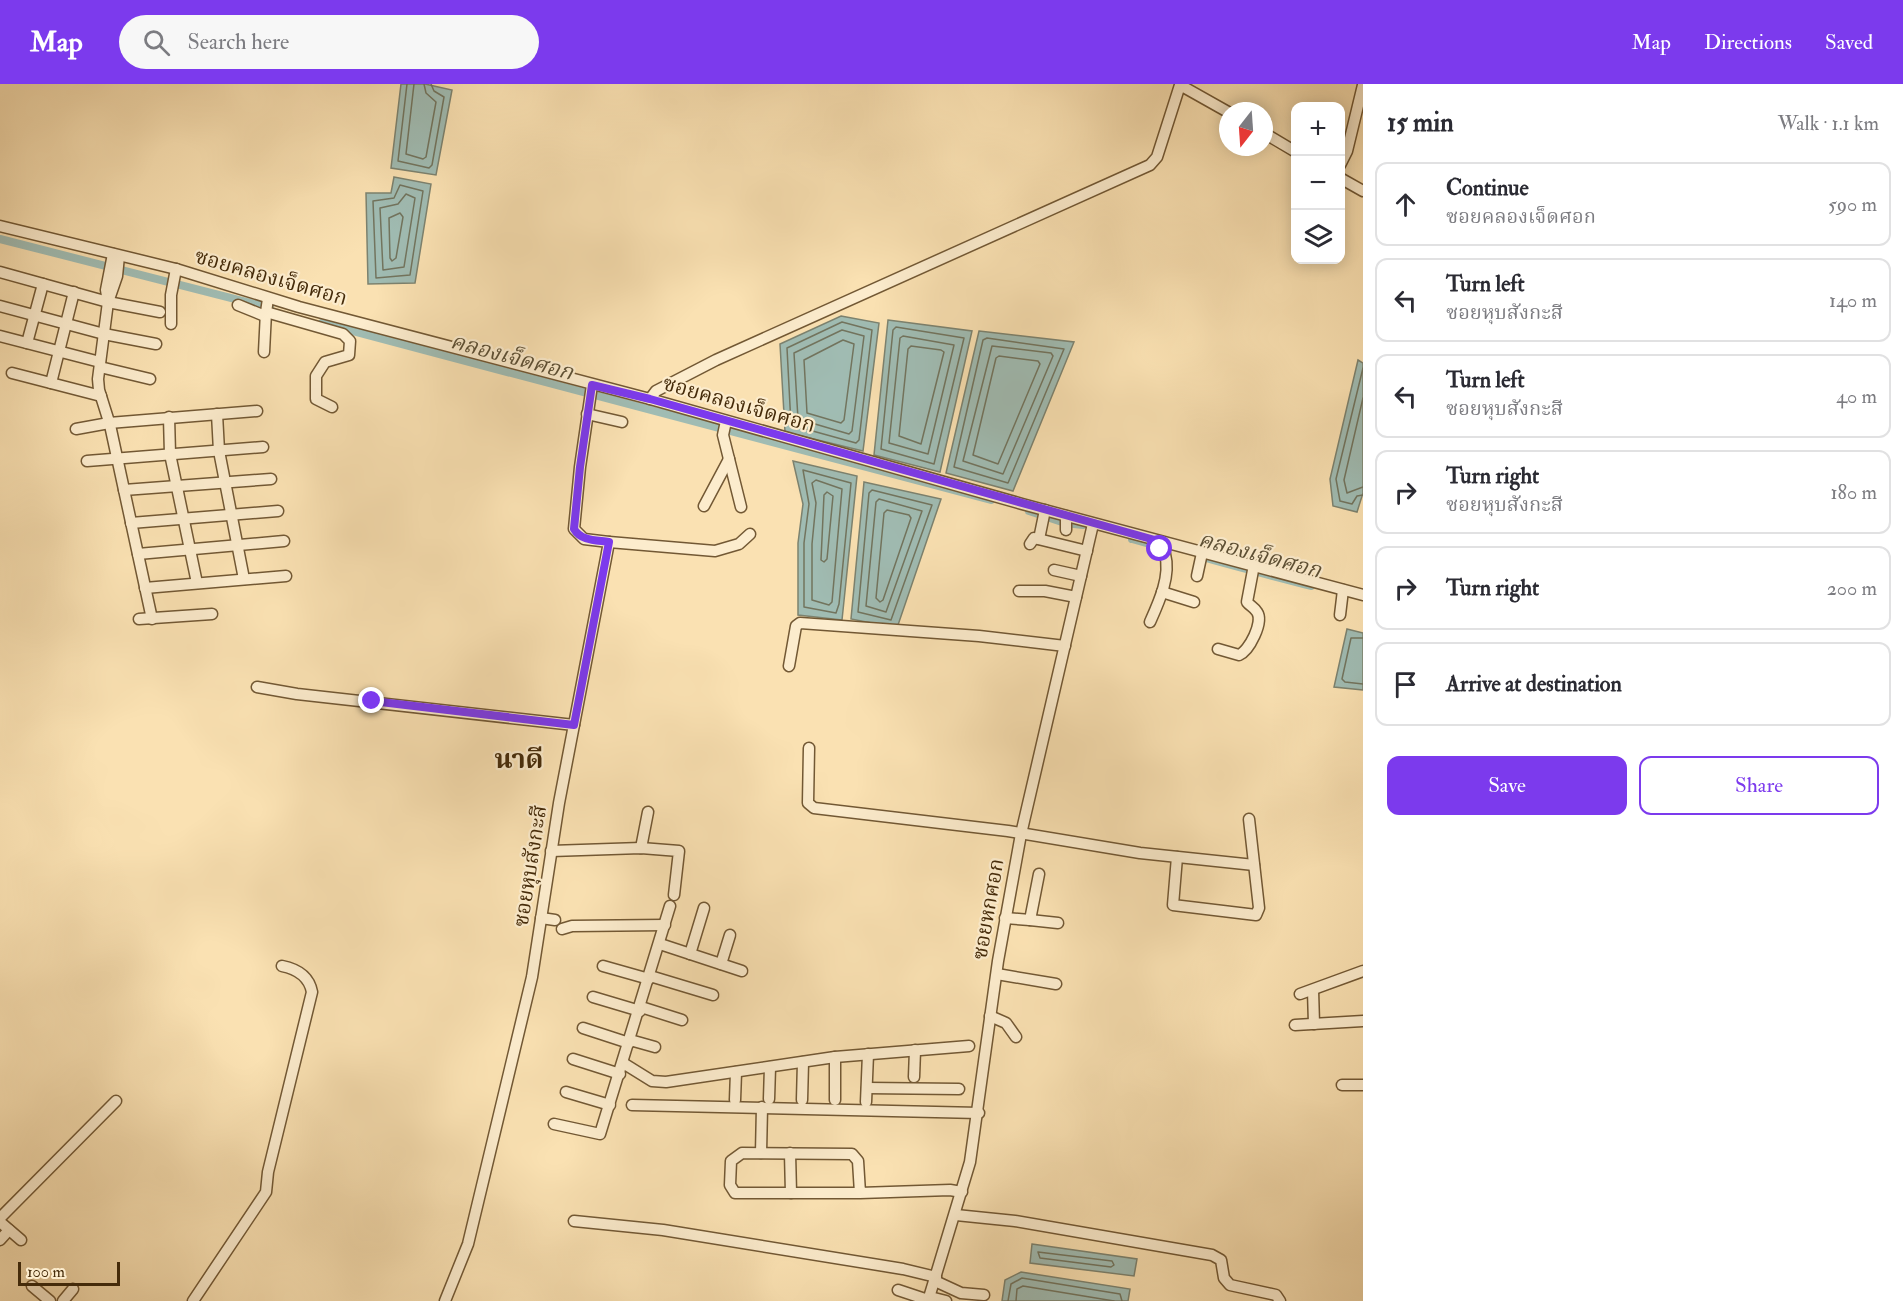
<!DOCTYPE html>
<html lang="en">
<head>
<meta charset="utf-8">
<style>
  body { margin:0; font-family:"IM FELL Double Pica","Noto Serif Thai",serif; background:#f7f7f7; color:#2b2b33 }
  .controls { position:absolute; right:18px; top:18px; display:grid; overflow:hidden; border-radius:12px; box-shadow:0 3px 15px #0003 }
  .controls button { width:54px; height:54px; display:grid; place-items:center; padding:0; border:0; border-bottom:2px solid #e1e1e2; background:#fff; color:#2b2b33; font:30px sans-serif }
  .compass { position:absolute; left:1219px; top:18px; width:54px; height:54px; border-radius:50%; background:#fff; box-shadow:0 3px 15px #0003; rotate:197deg }
  .scale { position:absolute; left:18px; bottom:15px; width:102px; box-sizing:border-box; padding-left:6px; border:3px solid #452b0a; border-top:0; font-size:16px; line-height:21px; white-space:nowrap; color:#452b0a; -webkit-text-stroke:4px #fceccd; paint-order:stroke }
  .stop { position:absolute; width:18px; height:18px; margin:-14px; border:4px solid #7c3aed; border-radius:50%; background:#fff }
  .stop.end { background:#7c3aed; border-color:#fff; box-shadow:0 2px 6px #0008 }
  .list { margin:0; padding:0; list-style:none }
  h2 { display:flex; justify-content:space-between; align-items:center; height:78px; margin:0; padding:0 24px; font-size:26px }
  h2 small { font-size:20px; font-weight:400; color:#7c7c81 }
  .list li { display:grid; grid-template-columns:39px 1fr auto; gap:18px; align-items:center; box-sizing:border-box; height:84px; margin:0 12px 12px; padding:0 12px; border:2px solid #e1e1e2; border-radius:12px }
  .list b { display:block; font-size:22px; white-space:nowrap }
  .list p { margin:0; font-size:20px; white-space:nowrap; color:#7c7c81 }
  .list em { font-size:20px; font-style:normal; color:#7c7c81 }
  .actions { display:flex; gap:12px; padding:18px 24px }
  .actions a { flex:1; padding:14px 0; border:2px solid #7c3aed; border-radius:12px; text-align:center; font-size:21px; color:#7c3aed }
  .actions .main { background:#7c3aed; color:#fff }
  .icon { flex:none; width:33px; height:33px; fill:none; stroke:currentColor; stroke-width:2; stroke-linecap:round; stroke-linejoin:round }
  .map { position:relative; flex:none; width:1363px; height:1217px; overflow:hidden }
  header { display:flex; align-items:center; gap:36px; box-sizing:border-box; height:84px; padding:0 30px; background:#7c3aed; color:#fff }
  header strong { font-size:28px }
  nav { display:flex; gap:33px; margin-inline-start:auto; font-size:21px }
  .search { width:420px; height:54px; background:#f7f7f7; display:flex; align-items:center; gap:15px; box-sizing:border-box; padding:0 21px; border-radius:33px; color:#7c7c81; font-size:22px }
  main { display:flex }
  aside { flex:1; background:#fff }
  .map>svg:first-child { display:block }
</style>
</head>
<body>
<header>
<strong>Map</strong>
<div class="search"><svg class="icon" aria-label="search" viewBox="0 0 24 24"><circle cx="10" cy="10" r="6"/><path d="M15 15l6 6"/></svg>Search here</div>
<nav><a>Map</a><a>Directions</a><a>Saved</a></nav>
</header>
<main>
<div class="map">
<svg width="1363" height="1217" viewBox="0 0 1363 1217">
  <rect width="100%" height="100%" fill="#fae1b2"/>
  <filter id="stains"><feTurbulence type="fractalNoise" baseFrequency=".00333" numOctaves="4"/><feColorMatrix values="0 0 0 0 .2 0 0 0 0 .09 0 0 0 0 .02 0 0 0 .5 -.17"/></filter>
  <radialGradient id="worn" r=".72"><stop offset=".6" stop-color="#630" stop-opacity="0"/><stop offset="1" stop-color="#630" stop-opacity=".3"/></radialGradient>
  <g fill="#a0bcb3" stroke="#7c826f" stroke-width="1.5">
    <polygon points="401,0 425,0 452,6 436,91 391,84"/>
    <polygon points="394,93 431,100 415,199 368,200 366,109 391,109"/>
    <polygon points="841,232 879,239 863,367 785,348 780,260"/>
    <polygon points="888,236 972,247 940,388 874,371"/>
    <polygon points="979,247 1074,258 1013,407 946,389"/>
    <polygon points="1358,276 1363,279 1363,409 1357,428 1333,422 1330,395"/>
    <polygon points="793,377 857,392 842,536 798,531 798,459 803,420"/>
    <polygon points="864,398 941,415 897,544 851,535"/>
    <polygon points="1347,545 1363,549 1363,606 1334,603"/>
    <polygon points="1032,1160 1137,1175 1134,1192 1030,1179"/>
    <polygon points="1021,1188 1130,1205 1128,1217 1002,1217 1005,1196"/>
  </g>
  <g fill="none" stroke-linecap="round" stroke-linejoin="round">
    <g stroke="#72745e" stroke-width="1.5">
      <polyline points="407,0 398,77 429,84 432,81 444,13 434,7 431,0"/>
      <polyline points="414,0 406,70 423,75 426,73 436,18 426,9 424,0"/>
      <polygon points="400,101 423,107 410,191 376,194 373,117 394,114"/>
      <polygon points="406,110 415,114 404,183 383,186 380,124 398,120"/>
      <polygon points="400,129 403,133 396,174 392,177 390,174 389,134"/>
      <polygon points="842,238 872,246 859,356 856,359 791,341 787,264"/>
      <polygon points="896,243 964,254 934,380 881,365 893,246"/>
      <polygon points="842,246 864,252 852,347 849,350 798,335 794,269"/>
      <polygon points="903,252 954,261 928,370 889,359 900,254"/>
      <polygon points="987,254 1064,265 1008,399 954,383 983,256"/>
      <polygon points="843,256 854,260 844,336 841,339 807,329 804,276"/>
      <polygon points="911,262 941,266 944,268 921,360 899,352 908,265"/>
      <polygon points="992,262 1051,269 1053,272 1003,390 963,377"/>
      <polygon points="999,272 1038,277 1040,280 998,380 973,371 996,274"/>
      <polyline points="1363,284 1336,395 1340,417 1352,420 1357,412 1363,411"/>
      <polyline points="1363,314 1344,396 1347,409 1363,403"/>
      <polygon points="803,386 851,399 839,520 836,529 804,523 804,459 809,420"/>
      <polygon points="816,396 842,405 832,518 829,521 812,516 812,460 816,419 812,399"/>
      <polygon points="872,406 932,421 891,536 858,528 869,409"/>
      <polygon points="827,408 833,412 827,475 824,478 821,476 824,411"/>
      <polygon points="879,415 922,427 886,528 866,522 876,418"/>
      <polygon points="887,426 909,431 911,434 883,516 880,518 876,514 884,429"/>
      <polyline points="1363,554 1351,554 1342,595 1345,598 1363,600"/>
      <polygon points="1038,1168 1112,1177 1114,1181 1111,1183 1040,1174"/>
      <polyline points="1008,1217 1011,1200 1022,1194 1120,1210 1122,1217"/>
      <polyline points="1016,1217 1017,1205 1023,1202 1114,1217"/>
    </g>
    <g stroke="#a0bcb3" stroke-width="8">
      <polyline points="0,155 270,224"/>
      <polyline points="322,239 991,416"/>
      <polyline points="1029,427 1065,439 1083,441"/>
      <polyline points="1132,455 1164,464"/>
      <path d="M 1199,472 C 1236,483 1274,492 1311,502"/>
    </g>
    <g stroke="#725834" stroke-width="13">
      <g id="minor">
        <polyline points="1264,49 1296,68"/>
        <polyline points="1340,81 1347,67 1363,1"/>
        <polyline points="1340,94 1363,107"/>
        <polyline points="0,142 176,185 299,223 650,315 1022,420 1363,511"/>
        <polyline points="113,170 106,206 108,218 98,295 99,306 110,341 152,535"/>
        <polyline points="0,188 108,218 160,228"/>
        <polyline points="268,215 266,228 343,250 350,257 349,271 325,278 316,292 316,315 332,323"/>
        <polyline points="108,218 117,192 119,172"/>
        <polyline points="238,221 265,232"/>
        <polyline points="0,222 104,250 156,260"/>
        <polyline points="171,240 171,211 176,185"/>
        <polyline points="0,252 100,278"/>
        <polyline points="27,259 43,200"/>
        <polyline points="264,268 266,228"/>
        <polyline points="100,283 150,295"/>
        <polyline points="12,289 101,312"/>
        <polyline points="51,299 74,208"/>
        <polyline points="650,315 656,307 716,276 1150,81 1157,73 1180,1 1228,28"/>
        <polyline points="217,330 219,367 244,495"/>
        <polyline points="587,330 622,338"/>
        <polyline points="169,333 170,370 197,499"/>
        <polyline points="726,337 723,351 741,423"/>
        <polyline points="76,345 109,339 257,327"/>
        <polyline points="87,377 263,363"/>
        <polyline points="124,406 271,395"/>
        <polyline points="704,422 729,375"/>
        <polyline points="1066,432 1066,446"/>
        <polyline points="131,439 278,427"/>
        <polyline points="1039,455 1045,426"/>
        <polyline points="609,458 715,467 739,460 750,450"/>
        <polyline points="1030,460 1034,454 1087,467"/>
        <polyline points="138,470 284,457"/>
        <polyline points="1054,486 1081,492"/>
        <polyline points="1197,492 1202,469"/>
        <polyline points="145,504 286,492"/>
        <polyline points="1019,507 1045,507 1076,513"/>
        <polyline points="1162,508 1194,518"/>
        <polyline points="1340,531 1343,506"/>
        <polyline points="139,535 212,530"/>
        <path d="M 1150,538 C 1159,518 1171,492 1165,470 L 1159,469 L 1162,458"/>
        <path d="M 1218,565 L 1239,571 C 1249,567 1264,538 1257,528 C 1254,523 1250,522 1247,518 L 1254,481"/>
        <polyline points="789,582 796,542 800,539 979,552 1065,562"/>
        <polyline points="257,603 297,610 574,641"/>
        <polyline points="809,664 808,719 814,724 1008,747 1140,769 1254,781"/>
        <polyline points="641,764 648,728"/>
        <polyline points="551,767 641,764 679,767 674,811"/>
        <polyline points="1177,773 1173,821 1256,831 1259,824 1249,735"/>
        <polyline points="541,834 555,836"/>
        <polyline points="1005,834 1030,836 1039,790"/>
        <polyline points="1030,836 1058,839"/>
        <polyline points="562,845 572,842 665,841"/>
        <polyline points="660,860 742,887"/>
        <polyline points="690,870 704,824"/>
        <polyline points="721,880 730,851"/>
        <polyline points="603,882 649,895"/>
        <polyline points="997,890 1056,900"/>
        <polyline points="650,892 713,911"/>
        <polyline points="1313,906 1314,940"/>
        <polyline points="1300,910 1363,887"/>
        <polyline points="593,913 640,927"/>
        <polyline points="641,923 682,936"/>
        <polyline points="990,932 1006,939 1016,953"/>
        <polyline points="1295,941 1363,937"/>
        <polyline points="583,944 629,959"/>
        <polyline points="630,956 655,963"/>
        <polyline points="573,975 620,990"/>
        <polyline points="623,979 652,997 666,998 835,973 969,962"/>
        <polyline points="914,993 915,966"/>
        <polyline points="1342,1001 1363,1001"/>
        <polyline points="867,1004 959,1005"/>
        <polyline points="566,1008 610,1021"/>
        <polyline points="769,1015 770,983"/>
        <polyline points="735,1016 736,988"/>
        <polyline points="802,1016 803,978"/>
        <polyline points="835,1016 835,973"/>
        <polyline points="866,1018 868,970"/>
        <polyline points="632,1021 979,1029"/>
        <polyline points="554,1040 600,1050 670,822"/>
        <polyline points="761,1069 762,1023"/>
        <polyline points="790,1069 791,1109"/>
        <polyline points="860,1109 858,1077 852,1070 742,1069 731,1077 730,1101 735,1109 860,1109 950,1106 962,1108"/>
        <polyline points="956,1131 1015,1137 1212,1171 1221,1176 1224,1194 1230,1201 1276,1211 1280,1217"/>
        <polyline points="0,1134 116,1017"/>
        <polyline points="574,1137 663,1146 903,1185 936,1193"/>
        <polyline points="0,1138 21,1156"/>
        <polyline points="0,1156 9,1146"/>
        <polyline points="935,1197 961,1209 984,1211"/>
        <polyline points="32,1202 50,1217"/>
        <polyline points="898,1206 928,1216"/>
        <polyline points="930,1213 946,1217"/>
        <polyline points="63,1217 73,1205"/>
        <path d="M 193,1217 L 266,1108 L 268,1088 L 312,908 C 309,892 297,885 282,882"/>
        <polyline points="445,1217 468,1160 532,893 559,719 606,474 609,458 584,455 574,445 580,383 592,301"/>
        <polyline points="928,1217 970,1078 998,877 1021,750 1093,440"/>
      </g>
    </g>
    <use href="#minor" stroke="#fceccd" stroke-width="10"/>
  </g>
  <g fill="none" stroke-linecap="round" stroke-linejoin="round">
    <path stroke="#7c3aed" stroke-width="8" d="M 372,617 L 574,641 L 609,458 C 596,456 581,457 574,445 L 580,383 L 592,301 L 650,315 L 1162,458 L 1160,465"/>
  </g>
  <g text-anchor="middle" stroke-width="4.5" stroke-linejoin="round" paint-order="stroke">
    <g font-size="21" fill="#452b0a" stroke="#fceccd">
      <text transform="translate(271 193) rotate(16)" y="7">ซอยคลองเจ็ดศอก</text>
      <text transform="translate(739 320) rotate(16)" y="7">ซอยคลองเจ็ดศอก</text>
      <text transform="translate(530 782) rotate(-81)" y="7">ซอยหุบสังกะสี</text>
      <text transform="translate(988 825) rotate(-80)" y="7">ซอยหกศอก</text>
    </g>
    <g font-size="22" font-style="italic" fill="#5c4f34" stroke="#fceccd">
      <text transform="translate(512 272) rotate(15)" y="8">คลองเจ็ดศอก</text>
      <text transform="translate(1260 470) rotate(15)" y="8">คลองเจ็ดศอก</text>
    </g>
    <g font-size="27" font-weight="bold" fill="#452b0a" stroke="#fceccd">
      <text x="519" y="684">นาดี</text>
    </g>
  </g>
  <rect width="100%" height="100%" filter="url(#stains)"/>
  <rect width="100%" height="100%" fill="url(#worn)"/>
</svg>
<div class="controls">
<button>+</button>
<button>−</button>
<button><svg class="icon" aria-label="layers" viewBox="0 0 24 24"><path d="M12 4l9 5-9 5-9-5zM3 14l9 5 9-5"/></svg></button>
</div>
<svg class="compass" viewBox="-18 -18 36 36"><path d="M0-13l5 13h-10z" fill="#e53935"/><path d="M0 13l5-13h-10z" fill="#7c7c81"/></svg>
<div class="scale">100 m</div>
<div class="stop" style="left:1160px;top:465px"></div>
<div class="stop end" style="left:372px;top:617px"></div>
</div>
<aside>
<h2>15 min<small>Walk · 1.1 km</small></h2>
<ul class="list">
<li><svg class="icon" aria-label="ahead" viewBox="0 0 24 24"><path d="M12 20V5M6 11l6-6 6 6"/></svg><div><b>Continue</b><p>ซอยคลองเจ็ดศอก</p></div><em>590 m</em></li>
<li><svg class="icon" aria-label="left" viewBox="0 0 24 24"><path d="M17 20v-9H6M10 6l-5 5 5 5"/></svg><div><b>Turn left</b><p>ซอยหุบสังกะสี</p></div><em>140 m</em></li>
<li><svg class="icon" aria-label="left" viewBox="0 0 24 24"><path d="M17 20v-9H6M10 6l-5 5 5 5"/></svg><div><b>Turn left</b><p>ซอยหุบสังกะสี</p></div><em>40 m</em></li>
<li><svg class="icon" aria-label="right" viewBox="0 0 24 24"><path d="M7 20v-9h11M14 6l5 5-5 5"/></svg><div><b>Turn right</b><p>ซอยหุบสังกะสี</p></div><em>180 m</em></li>
<li><svg class="icon" aria-label="right" viewBox="0 0 24 24"><path d="M7 20v-9h11M14 6l5 5-5 5"/></svg><div><b>Turn right</b></div><em>200 m</em></li>
<li><svg class="icon" aria-label="arrive" viewBox="0 0 24 24"><path d="M6 21V4h12l-3 4 3 4H6"/></svg><div><b>Arrive at destination</b></div></li>
</ul>
<div class="actions"><a class="main">Save</a><a>Share</a></div>
</aside>
</main>
</body>
</html>
